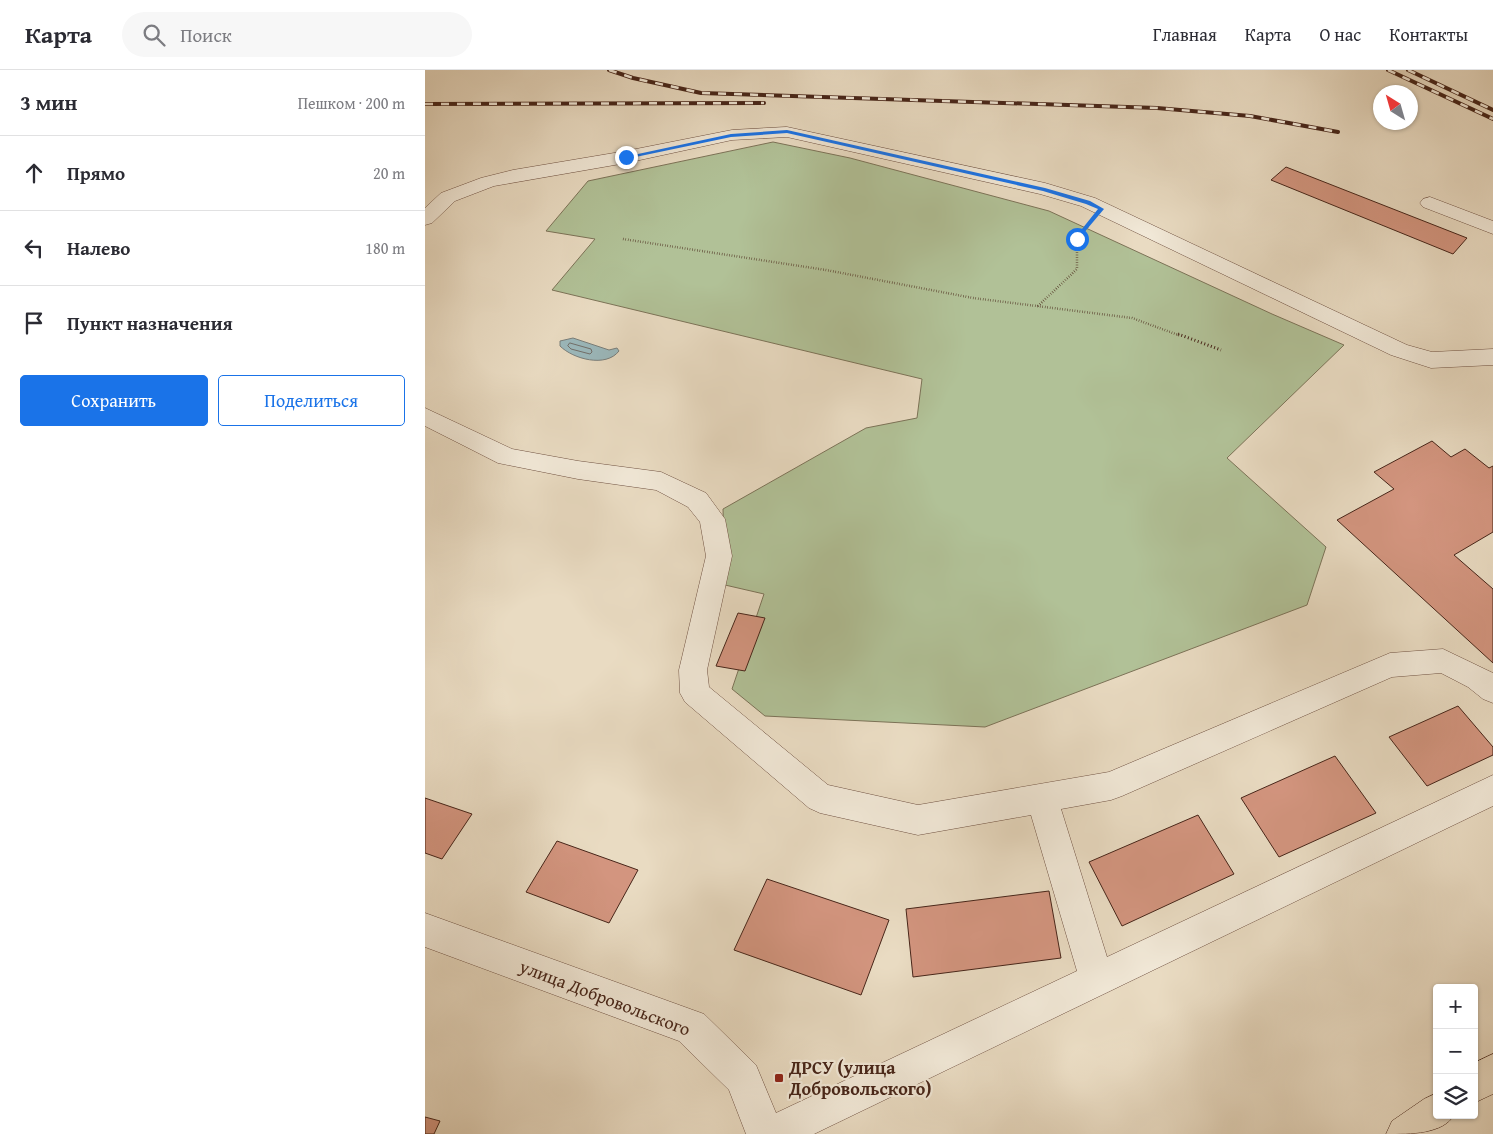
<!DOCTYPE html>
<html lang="ru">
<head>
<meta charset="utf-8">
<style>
  body { margin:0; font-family:"Gentium Book Plus",serif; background:#f7f7f7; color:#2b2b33 }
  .controls { position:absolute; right:15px; bottom:15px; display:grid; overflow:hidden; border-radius:5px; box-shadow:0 1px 4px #0004 }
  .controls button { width:45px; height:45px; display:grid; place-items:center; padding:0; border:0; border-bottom:1px solid #e1e1e2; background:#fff; color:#2b2b33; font:25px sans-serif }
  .compass { position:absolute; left:948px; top:15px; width:45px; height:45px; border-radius:50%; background:#fff; box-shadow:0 1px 4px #0004; rotate:323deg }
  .stop { position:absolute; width:15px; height:15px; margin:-11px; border:4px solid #1a73e8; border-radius:50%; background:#fff }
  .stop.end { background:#1a73e8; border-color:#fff; box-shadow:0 1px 5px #0008 }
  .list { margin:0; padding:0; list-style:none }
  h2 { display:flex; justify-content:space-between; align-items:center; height:65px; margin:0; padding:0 20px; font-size:21px }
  h2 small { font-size:16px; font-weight:400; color:#7c7c81 }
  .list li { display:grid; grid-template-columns:32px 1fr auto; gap:15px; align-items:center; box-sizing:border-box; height:75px; padding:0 20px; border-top:1px solid #e1e1e2 }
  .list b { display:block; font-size:19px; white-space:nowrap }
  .list em { font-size:16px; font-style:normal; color:#7c7c81 }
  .actions { display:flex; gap:10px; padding:15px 20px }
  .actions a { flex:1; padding:11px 0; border:1px solid #1a73e8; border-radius:5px; text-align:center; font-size:18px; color:#1a73e8 }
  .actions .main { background:#1a73e8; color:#fff }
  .icon { flex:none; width:28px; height:28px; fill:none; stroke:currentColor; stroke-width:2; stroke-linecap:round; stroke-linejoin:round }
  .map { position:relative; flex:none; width:1068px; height:1064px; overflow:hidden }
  header { display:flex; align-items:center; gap:30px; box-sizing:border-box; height:70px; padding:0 25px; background:#fff; border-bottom:1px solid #e1e1e2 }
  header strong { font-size:24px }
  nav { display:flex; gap:28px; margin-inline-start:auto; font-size:18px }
  .search { width:350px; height:45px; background:#f7f7f7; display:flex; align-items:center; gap:12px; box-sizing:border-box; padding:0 18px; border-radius:28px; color:#7c7c81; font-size:19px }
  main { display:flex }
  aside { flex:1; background:#fff }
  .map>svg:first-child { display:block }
</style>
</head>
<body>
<header>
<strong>Карта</strong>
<div class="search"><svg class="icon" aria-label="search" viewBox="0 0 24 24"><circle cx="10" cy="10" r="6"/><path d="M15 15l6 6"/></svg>Поиск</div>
<nav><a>Главная</a><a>Карта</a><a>О нас</a><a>Контакты</a></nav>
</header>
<main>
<aside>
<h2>3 мин<small>Пешком · 200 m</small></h2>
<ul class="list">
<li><svg class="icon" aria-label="ahead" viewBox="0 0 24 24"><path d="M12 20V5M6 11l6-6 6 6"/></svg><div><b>Прямо</b></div><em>20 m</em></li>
<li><svg class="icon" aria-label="left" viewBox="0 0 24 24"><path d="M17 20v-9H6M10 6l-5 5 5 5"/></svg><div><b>Налево</b></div><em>180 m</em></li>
<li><svg class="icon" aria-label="arrive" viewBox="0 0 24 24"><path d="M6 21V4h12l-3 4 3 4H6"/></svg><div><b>Пункт назначения</b></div></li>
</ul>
<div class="actions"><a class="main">Сохранить</a><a>Поделиться</a></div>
</aside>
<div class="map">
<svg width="1068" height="1064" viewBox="0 0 1068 1064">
  <rect width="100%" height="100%" fill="#e9dbc2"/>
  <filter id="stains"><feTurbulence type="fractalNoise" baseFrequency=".004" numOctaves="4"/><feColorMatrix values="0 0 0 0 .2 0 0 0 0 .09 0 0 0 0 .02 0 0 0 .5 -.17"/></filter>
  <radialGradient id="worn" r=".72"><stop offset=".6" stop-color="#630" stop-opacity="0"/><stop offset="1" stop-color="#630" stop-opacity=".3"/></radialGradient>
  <polygon fill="#b1c197" stroke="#7c7358" points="348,72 425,88 624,141 847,244 919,275 802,388 901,477 882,535 560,657 340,646 307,619 339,524 300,515 298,439 441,358 492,348 497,309 127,220 170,169 121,161 163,111"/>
  <path fill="#9bb9bd" stroke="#797e7b" d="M 148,268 L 184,280 L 192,278 L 194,281 C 181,298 148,289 135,276 L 135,271 Z"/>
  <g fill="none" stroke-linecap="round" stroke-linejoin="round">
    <polygon stroke="#716f6b" stroke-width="1" points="145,273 166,279 167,282 165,284 146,279 143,276"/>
  </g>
  <g fill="#d3957f" stroke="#472519">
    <polygon points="861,97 1042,168 1028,184 846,110"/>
    <polygon points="1007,371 1026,387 1040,379 1064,398 1068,396 1068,462 1029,485 1068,519 1068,593 912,450 969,419 949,402"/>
    <polygon points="313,543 340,548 320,601 291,596"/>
    <polygon points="1033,636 1068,677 1068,685 1002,716 964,667"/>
    <polygon points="910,686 951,743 854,787 816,728"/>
    <polygon points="0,728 47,744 17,789 0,783"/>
    <polygon points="773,745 809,804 697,856 664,792"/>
    <polygon points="132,771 213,800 184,853 101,822"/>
    <polygon points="342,809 464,850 436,925 309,880"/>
    <polygon points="624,821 636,888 488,907 481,839"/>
    <polygon points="0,1047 15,1051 9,1064 0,1064"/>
  </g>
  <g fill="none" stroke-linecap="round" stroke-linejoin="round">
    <g stroke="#705243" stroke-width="1">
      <g id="minor">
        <polygon points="362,57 620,113 670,128 982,275 1007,282 1068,279 1068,295 1006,298 966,285 656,136 615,124 362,67 307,70 201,93 69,116 30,131 7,153 0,155 0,138 16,123 56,108 88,100 201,81 307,60"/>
        <polygon points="1005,127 1068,151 1068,164 998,137 995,133 998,129"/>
        <polygon points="0,338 87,379 153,391 236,402 281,423 300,449 307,486 282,600 284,617 403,715 493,735 684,702 965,583 1018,579 1068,603 1068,633 1058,629 1043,617 1016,603 967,607 697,726 686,730 636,739 682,887 1068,705 1068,736 389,1064 321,1064 304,1020 254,971 0,877 0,843 279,944 331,995 351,1043 652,901 606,745 493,765 395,743 384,738 260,632 255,623 254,600 281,486 275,452 263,437 231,420 153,409 73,393 0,356"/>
      </g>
    </g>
    <g stroke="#472519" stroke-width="1">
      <g id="major">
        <polygon points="1068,984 1068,1024 1049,1033 1049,993"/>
        <path d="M 1012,1023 L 1012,1045 L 1029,1045 C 1018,1064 986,1064 961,1064 L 967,1051 L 999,1029 Z"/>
      </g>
    </g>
    <g stroke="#472519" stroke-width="2.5" stroke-dasharray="0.5 2" stroke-linecap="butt">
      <polyline points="198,169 401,200 548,228 707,248 756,266"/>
      <polyline points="613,236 652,199 652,169 663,156"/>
    </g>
    <polyline stroke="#472519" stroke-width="3" stroke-dasharray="1 2.5" stroke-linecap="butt" points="753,264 796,280"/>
    <use href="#minor" fill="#f1e8d7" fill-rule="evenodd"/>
    <use href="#major" fill="#e9dbc2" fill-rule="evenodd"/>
    <g stroke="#472519" stroke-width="4">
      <g id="rail">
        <polyline points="184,0 208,8 276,23 732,38 825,46 913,62"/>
        <polyline points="963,0 1068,49"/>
        <polyline points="983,0 1068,40"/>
        <polyline points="0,34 339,33"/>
      </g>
    </g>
    <use href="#rail" stroke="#f1e8d7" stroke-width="2.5" stroke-dasharray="8" stroke-linecap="butt"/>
  </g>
  <polygon fill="#1a73e8" points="362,60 620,118 665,131 679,139 652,171 649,169 673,139 661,134 618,121 362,63 306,67 201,89 199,87 306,64"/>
  <rect fill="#8f2418" stroke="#f1e8d7" stroke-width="2" x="349" y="1003" width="10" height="10" rx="2.5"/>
  <g text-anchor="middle" stroke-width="4.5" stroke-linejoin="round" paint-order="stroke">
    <g font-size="18" fill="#472519" stroke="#f1e8d7">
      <text transform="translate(180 928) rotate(21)" y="6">улица Добровольского</text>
    </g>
    <g font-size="18" font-weight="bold" fill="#472519" stroke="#f1e8d7" text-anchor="start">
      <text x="364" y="1004">ДРСУ (улица<tspan x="364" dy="21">Добровольского)</tspan></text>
    </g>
  </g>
  <rect width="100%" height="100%" filter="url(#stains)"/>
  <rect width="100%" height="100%" fill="url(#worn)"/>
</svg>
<div class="controls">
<button>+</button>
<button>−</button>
<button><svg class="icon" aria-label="layers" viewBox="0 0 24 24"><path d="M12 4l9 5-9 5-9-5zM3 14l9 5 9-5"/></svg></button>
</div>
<svg class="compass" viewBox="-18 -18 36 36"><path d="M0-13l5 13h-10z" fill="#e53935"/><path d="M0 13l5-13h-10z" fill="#7c7c81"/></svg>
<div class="stop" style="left:652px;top:169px"></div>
<div class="stop end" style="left:201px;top:87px"></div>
</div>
</main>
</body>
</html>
